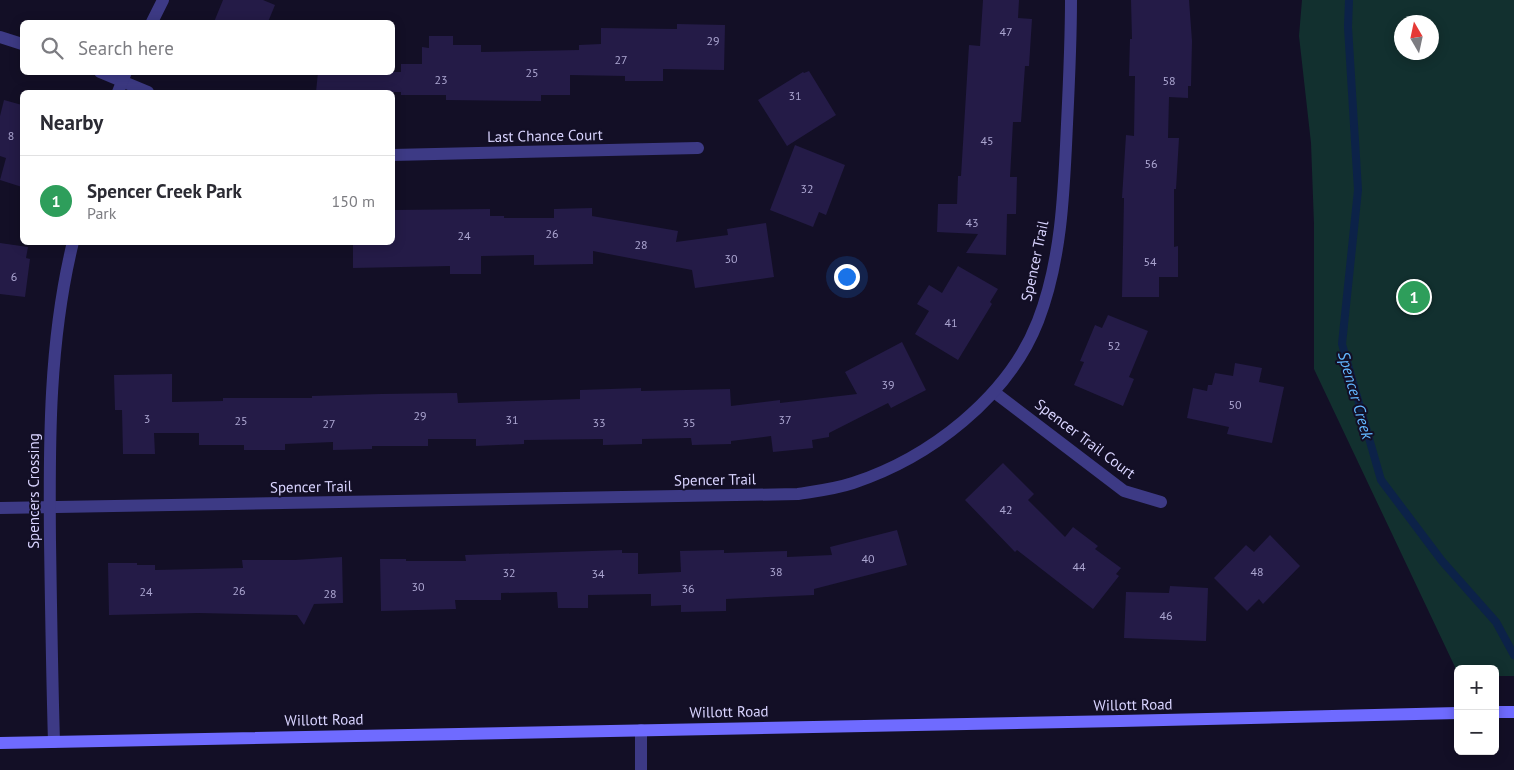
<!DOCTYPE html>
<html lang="en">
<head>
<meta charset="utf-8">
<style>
  body { margin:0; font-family:"PT Sans",sans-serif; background:#f2f2f3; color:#2b2b33 }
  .controls { position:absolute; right:15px; bottom:15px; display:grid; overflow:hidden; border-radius:8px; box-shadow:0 2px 12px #0003 }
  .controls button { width:45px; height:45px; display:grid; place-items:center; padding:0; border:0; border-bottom:1px solid #e1e1e2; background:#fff; color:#2b2b33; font:25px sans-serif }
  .compass { position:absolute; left:1394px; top:15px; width:45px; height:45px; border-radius:50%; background:#fff; box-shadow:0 2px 12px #0003; rotate:351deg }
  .you { position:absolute; left:846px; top:276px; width:18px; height:18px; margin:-12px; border:4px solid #fff; border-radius:50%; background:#1a73e8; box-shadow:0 0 0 8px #1a73e833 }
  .badge { display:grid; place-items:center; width:32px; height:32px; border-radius:50%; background:#111827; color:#fff; font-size:16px; font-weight:700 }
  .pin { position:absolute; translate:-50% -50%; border:2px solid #fff; box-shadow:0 1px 5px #0006 }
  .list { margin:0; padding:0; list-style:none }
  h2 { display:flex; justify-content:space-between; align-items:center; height:65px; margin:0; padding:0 20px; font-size:21px }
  h2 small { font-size:16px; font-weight:400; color:#7c7c81 }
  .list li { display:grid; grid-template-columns:32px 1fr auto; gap:15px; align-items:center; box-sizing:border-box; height:90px; padding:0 20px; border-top:1px solid #e1e1e2 }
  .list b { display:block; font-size:19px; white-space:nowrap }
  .list p { margin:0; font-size:16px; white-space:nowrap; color:#7c7c81 }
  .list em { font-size:16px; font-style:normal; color:#7c7c81 }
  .icon { flex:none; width:28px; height:28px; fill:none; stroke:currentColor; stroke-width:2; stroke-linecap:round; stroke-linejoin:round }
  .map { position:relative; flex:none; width:1514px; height:770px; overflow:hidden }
  .search { position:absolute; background:#fff; box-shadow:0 2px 12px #0003; left:20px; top:20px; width:375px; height:55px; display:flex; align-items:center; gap:12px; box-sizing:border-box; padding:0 18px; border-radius:8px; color:#7c7c81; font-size:19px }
  .panel { position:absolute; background:#fff; box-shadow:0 2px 12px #0003; left:20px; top:90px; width:375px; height:155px; border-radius:8px }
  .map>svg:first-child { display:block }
</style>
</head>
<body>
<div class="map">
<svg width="1514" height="770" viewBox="0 0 1514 770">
  <rect width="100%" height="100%" fill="#130f26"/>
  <path fill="#12302f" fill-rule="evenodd" d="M 1302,0 L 1514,0 L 1514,676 L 1495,676 L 1495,669 L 1458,669 L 1458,676 L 1455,676 L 1455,667 L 1314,369 L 1314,224 L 1311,143 L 1299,36 ZM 1402,22 L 1432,22 L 1432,52 L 1402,52 Z"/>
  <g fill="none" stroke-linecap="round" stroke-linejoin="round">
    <polyline stroke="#0c2248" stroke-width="8" points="1349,0 1348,27 1358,190 1342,344 1381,480 1442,561 1496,622 1514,655"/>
  </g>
  <g fill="#241b47">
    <polygon points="223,0 263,0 275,5 268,22 214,22"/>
    <polygon points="983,0 1019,0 1018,18 1032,19 1029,66 1025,66 1021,122 1013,122 1010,177 1017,177 1016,214 1007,214 1006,255 966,253 978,234 937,232 938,204 957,204 958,176 961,176 969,45 980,46"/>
    <polygon points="1131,0 1189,0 1192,41 1191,86 1188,86 1188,98 1169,97 1168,138 1179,138 1176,189 1174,189 1174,247 1178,246 1178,277 1159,277 1159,297 1122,297 1124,198 1122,198 1126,135 1134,136 1135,76 1129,76 1130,39 1132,39"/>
    <polygon points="677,24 725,25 724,70 663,69 663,81 625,81 625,76 570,75 570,95 541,95 541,101 446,100 446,95 401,95 401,92 316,92 318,72 401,72 401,64 422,64 422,47 429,48 429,36 453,36 453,45 481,45 481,52 579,50 579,45 601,44 601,28 677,29"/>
    <polygon points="809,71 836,115 787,146 758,100 803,72 804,73"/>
    <polygon points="4,100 22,105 22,187 0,180 6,158 0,156 0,116"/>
    <polygon points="795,145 845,165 826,215 819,212 813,227 770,210"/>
    <polygon points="592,208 592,216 678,231 676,242 728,235 727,229 766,223 774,277 695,288 692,270 593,251 593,264 534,265 534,255 481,256 481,274 450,274 450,266 353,268 353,242 392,242 392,210 490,209 490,216 504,216 504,218 554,218 554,209"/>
    <polygon points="0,243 28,247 26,258 30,259 25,297 0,294"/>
    <polygon points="958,266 998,289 990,302 992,304 958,360 915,334 929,311 917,304 929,285 942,293"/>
    <polygon points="1108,315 1148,331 1129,377 1134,379 1123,406 1074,385 1084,362 1080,361 1095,325 1102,328"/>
    <polygon points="902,342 926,390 891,408 888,403 829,433 829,437 812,440 813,448 773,452 771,436 731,441 731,444 692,445 691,438 642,439 642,444 603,445 603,439 524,440 524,444 476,446 476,439 428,439 428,446 372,446 372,449 333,450 333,442 285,444 285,450 244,450 244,445 199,445 199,433 154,433 155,454 123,454 122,410 115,410 114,375 172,374 172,402 223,401 223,398 312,398 312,396 381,394 457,393 458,403 580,399 580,390 641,388 641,391 730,389 731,406 780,400 780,403 857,394 845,372"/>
    <polygon points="1235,363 1262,368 1259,382 1284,387 1272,443 1227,434 1229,427 1187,418 1193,388 1207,391 1208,385 1212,385 1215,373 1233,376"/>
    <polygon points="1003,463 1034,494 1028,500 1065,537 1073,527 1098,546 1095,549 1121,568 1116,574 1119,576 1093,609 1017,550 1015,552 965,500"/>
    <polygon points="897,530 907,565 814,589 814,595 726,599 726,611 681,612 681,605 651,606 651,594 588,595 588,608 558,608 557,592 501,593 501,600 455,600 456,609 381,611 380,559 406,559 406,561 466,561 465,555 622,550 622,553 638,553 638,574 681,572 680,551 724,550 724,553 787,551 787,557 832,555 830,547"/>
    <polygon points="1270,535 1300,566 1263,604 1259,599 1247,611 1214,578 1246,545 1254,552"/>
    <polygon points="342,557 343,603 314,604 304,625 297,615 198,613 109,615 108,563 137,563 137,565 155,565 155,570 243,568 242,560 295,560"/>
    <polygon points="1170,586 1208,588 1206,641 1124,638 1126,592 1169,593"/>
  </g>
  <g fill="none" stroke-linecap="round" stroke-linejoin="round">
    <g stroke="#3d3a85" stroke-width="12">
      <polyline points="152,22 163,0"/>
      <polyline points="0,37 22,44"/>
      <polyline points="100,72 148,92"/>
      <polyline points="118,92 126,72"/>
      <polyline points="392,155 698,148"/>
      <polyline points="994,392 1124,491 1161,502"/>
      <path d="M 0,508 L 798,494 C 817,491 835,489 853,483 C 929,458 1008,398 1038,321 C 1062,259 1064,190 1067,124 C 1069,83 1071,42 1071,0"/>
      <polyline points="641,730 641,770"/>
      <path d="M 54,742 C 52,675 51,608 50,541 C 49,441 49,340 73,242"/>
    </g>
    <g stroke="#6f6bff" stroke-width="12">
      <polyline points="1495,712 1514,712"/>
      <polyline points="0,743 1120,721 1458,713"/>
    </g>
  </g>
  <g text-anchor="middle" stroke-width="4" stroke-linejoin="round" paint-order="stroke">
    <g font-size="12" fill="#aca6d1">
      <text x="1006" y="36">47</text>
      <text x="713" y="45">29</text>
      <text x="621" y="64">27</text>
      <text x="532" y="77">25</text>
      <text x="441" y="84">23</text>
      <text x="1169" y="85">58</text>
      <text x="795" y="100">31</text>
      <text x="11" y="140">8</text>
      <text x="987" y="145">45</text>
      <text x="1151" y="168">56</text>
      <text x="807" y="193">32</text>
      <text x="972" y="227">43</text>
      <text x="552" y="238">26</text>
      <text x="464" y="240">24</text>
      <text x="641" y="249">28</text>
      <text x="731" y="263">30</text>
      <text x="1150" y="266">54</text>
      <text x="14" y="281">6</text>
      <text x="951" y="327">41</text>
      <text x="1114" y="350">52</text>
      <text x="888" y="389">39</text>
      <text x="1235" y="409">50</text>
      <text x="420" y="420">29</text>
      <text x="147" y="423">3</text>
      <text x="512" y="424">31</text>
      <text x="785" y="424">37</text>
      <text x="241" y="425">25</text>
      <text x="599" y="427">33</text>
      <text x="689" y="427">35</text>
      <text x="329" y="428">27</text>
      <text x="1006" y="514">42</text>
      <text x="868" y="563">40</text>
      <text x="1079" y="571">44</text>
      <text x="776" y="576">38</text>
      <text x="1257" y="576">48</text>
      <text x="509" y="577">32</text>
      <text x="598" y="578">34</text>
      <text x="418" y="591">30</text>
      <text x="688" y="593">36</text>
      <text x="239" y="595">26</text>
      <text x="146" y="596">24</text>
      <text x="330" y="598">28</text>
      <text x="1166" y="620">46</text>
    </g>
    <g font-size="15" fill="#d9d4ff" stroke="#130f26">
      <text transform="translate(545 136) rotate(-1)" y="5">Last Chance Court</text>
      <text transform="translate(1035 261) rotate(-78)" y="5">Spencer Trail</text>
      <text transform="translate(1085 439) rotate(37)" y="5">Spencer Trail Court</text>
      <text transform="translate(715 480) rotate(-1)" y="5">Spencer Trail</text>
      <text transform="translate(311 487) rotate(-1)" y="5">Spencer Trail</text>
      <text transform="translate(34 491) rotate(-90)" y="5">Spencers Crossing</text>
      <text transform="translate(1133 705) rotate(-1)" y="5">Willott Road</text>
      <text transform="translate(729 712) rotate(-1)" y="5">Willott Road</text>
      <text transform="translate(324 720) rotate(-1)" y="5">Willott Road</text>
    </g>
    <g font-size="16" font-style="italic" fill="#62b6ff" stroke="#130f26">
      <text transform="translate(1356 395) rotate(74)" y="6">Spencer Creek</text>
    </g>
  </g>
</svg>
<div class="controls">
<button>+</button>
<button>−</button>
</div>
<svg class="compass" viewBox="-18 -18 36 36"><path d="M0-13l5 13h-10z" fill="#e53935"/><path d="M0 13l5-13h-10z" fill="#7c7c81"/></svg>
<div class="you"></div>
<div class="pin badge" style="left:1414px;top:297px;background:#2e9e5b">1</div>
<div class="search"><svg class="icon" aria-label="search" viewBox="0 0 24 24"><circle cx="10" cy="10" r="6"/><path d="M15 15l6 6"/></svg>Search here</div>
<section class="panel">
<h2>Nearby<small></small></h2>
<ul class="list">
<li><span class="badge" style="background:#2e9e5b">1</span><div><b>Spencer Creek Park</b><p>Park</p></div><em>150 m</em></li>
</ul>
</section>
</div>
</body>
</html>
